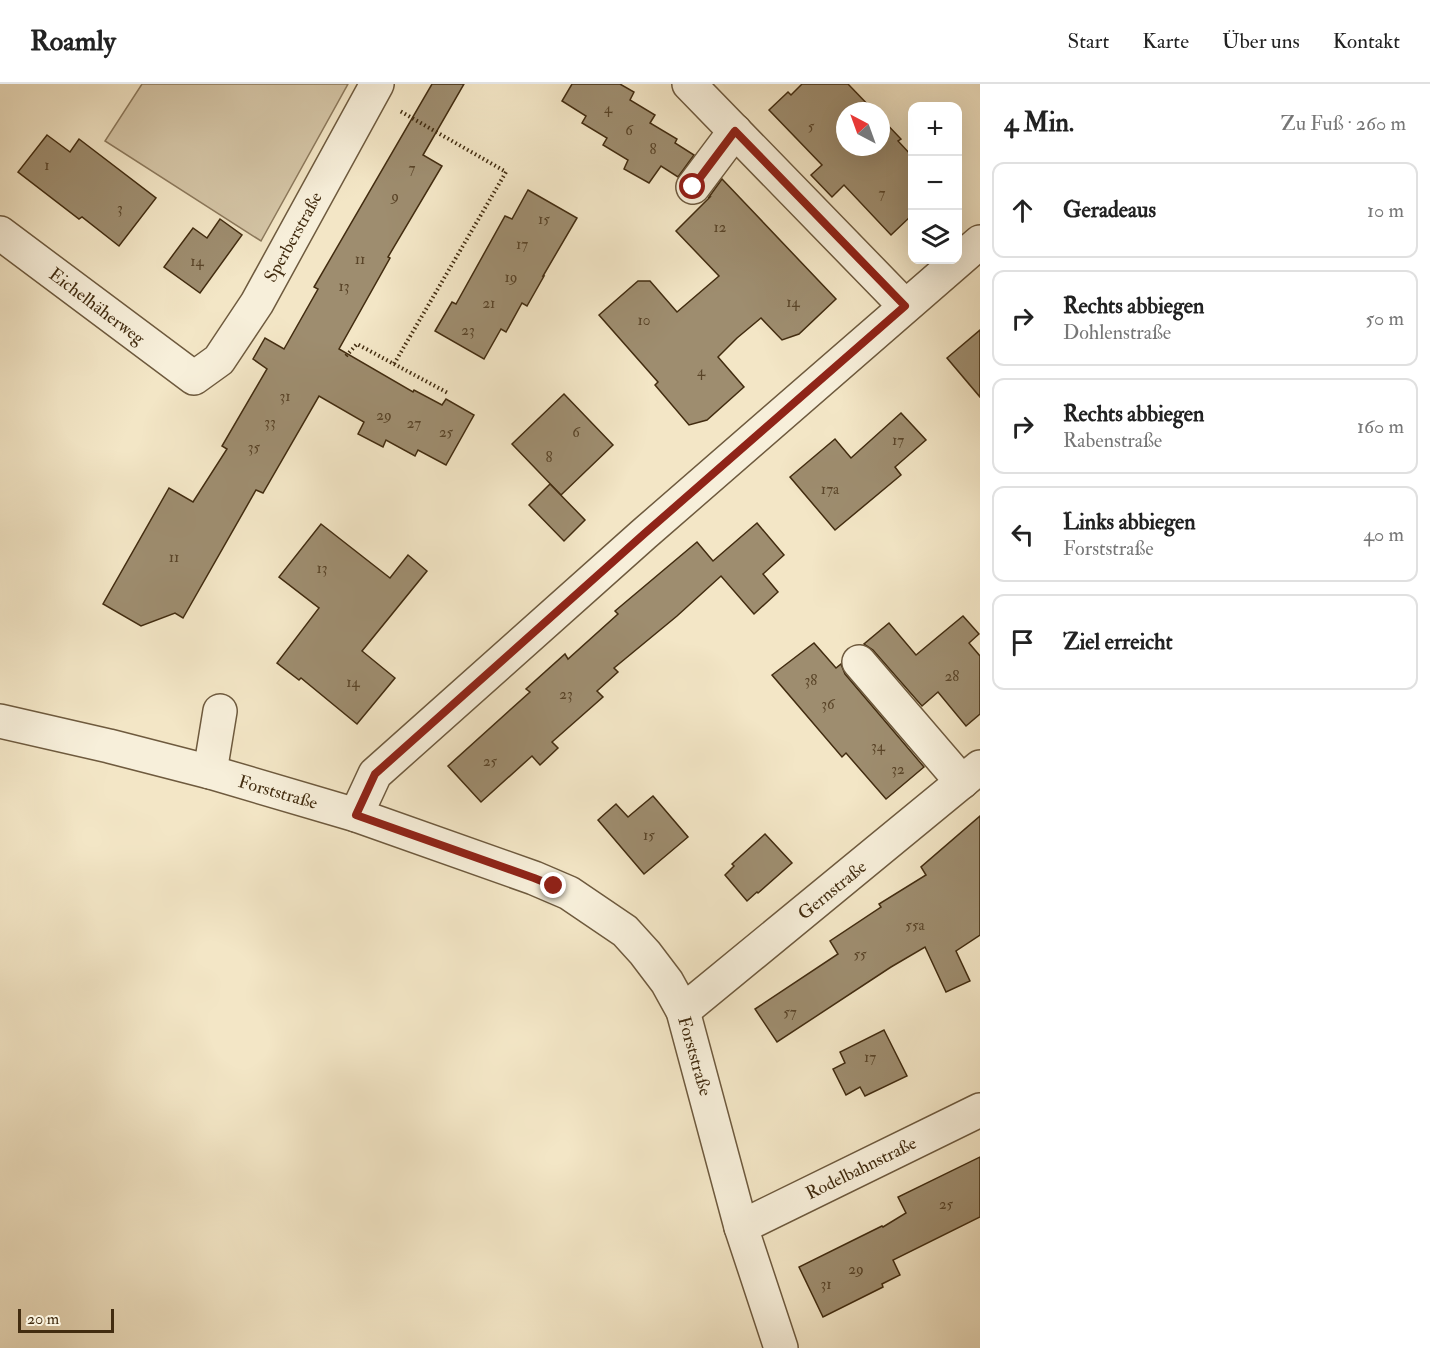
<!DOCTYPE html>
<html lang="de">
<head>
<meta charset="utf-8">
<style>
  body { margin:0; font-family:"IM FELL Double Pica",serif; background:#f2f2f2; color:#222 }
  .controls { position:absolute; right:18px; top:18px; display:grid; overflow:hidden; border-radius:12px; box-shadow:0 6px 24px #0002 }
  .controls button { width:54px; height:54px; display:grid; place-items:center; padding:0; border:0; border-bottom:2px solid #e0e0e0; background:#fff; color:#222; font:30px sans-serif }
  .compass { position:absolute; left:836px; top:18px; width:54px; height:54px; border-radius:50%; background:#fff; box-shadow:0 6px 24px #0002; rotate:319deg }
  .scale { position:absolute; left:18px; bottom:15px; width:96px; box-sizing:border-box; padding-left:6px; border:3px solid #422c10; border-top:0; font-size:16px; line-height:21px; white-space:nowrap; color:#422c10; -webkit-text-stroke:4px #f7efda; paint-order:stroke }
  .stop { position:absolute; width:18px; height:18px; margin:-14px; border:4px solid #8f2418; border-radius:50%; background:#fff }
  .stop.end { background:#8f2418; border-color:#fff; box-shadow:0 2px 6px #0008 }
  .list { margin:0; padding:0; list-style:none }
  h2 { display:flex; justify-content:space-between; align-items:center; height:78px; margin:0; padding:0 24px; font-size:26px }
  h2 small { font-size:20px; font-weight:400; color:#767676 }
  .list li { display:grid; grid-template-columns:39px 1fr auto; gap:18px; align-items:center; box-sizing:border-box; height:96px; margin:0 12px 12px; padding:0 12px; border:2px solid #e0e0e0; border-radius:12px }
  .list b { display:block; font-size:22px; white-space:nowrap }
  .list p { margin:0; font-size:20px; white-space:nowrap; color:#767676 }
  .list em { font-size:20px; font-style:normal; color:#767676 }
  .icon { flex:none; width:33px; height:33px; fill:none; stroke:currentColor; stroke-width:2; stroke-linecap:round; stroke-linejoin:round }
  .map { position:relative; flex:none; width:980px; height:1264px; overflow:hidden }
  header { display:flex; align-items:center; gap:36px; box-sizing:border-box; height:84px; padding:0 30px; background:#fff; border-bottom:2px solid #e0e0e0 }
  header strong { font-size:28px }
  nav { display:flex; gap:33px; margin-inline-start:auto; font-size:21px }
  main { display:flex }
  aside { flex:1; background:#fff }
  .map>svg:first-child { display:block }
</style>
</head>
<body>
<header>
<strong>Roamly</strong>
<nav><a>Start</a><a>Karte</a><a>Über uns</a><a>Kontakt</a></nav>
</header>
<main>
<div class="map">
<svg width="980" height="1264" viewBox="0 0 980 1264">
  <rect width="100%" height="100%" fill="#f3e6c6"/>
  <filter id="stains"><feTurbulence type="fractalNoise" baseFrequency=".00333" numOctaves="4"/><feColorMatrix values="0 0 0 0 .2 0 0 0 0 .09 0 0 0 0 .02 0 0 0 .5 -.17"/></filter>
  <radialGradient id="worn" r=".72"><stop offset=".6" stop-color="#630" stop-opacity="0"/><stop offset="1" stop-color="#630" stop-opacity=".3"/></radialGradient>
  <polygon fill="#d5c6a7" stroke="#8c795c" stroke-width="1.5" points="142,0 348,0 261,157 105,57"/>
  <g fill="#9e8d6f" stroke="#422c10" stroke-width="1.5">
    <polygon points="432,0 464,0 423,71 442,82 388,173 390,174 339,265 413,308 414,306 442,321 446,315 474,331 446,381 418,366 415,372 386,356 383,363 358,350 364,338 319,312 263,409 256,406 183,534 175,529 141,542 103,520 169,404 193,418 227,365 222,362 267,285 253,275 265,254 284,265 318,205 314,203"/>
    <polygon points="572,0 620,0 634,8 630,16 655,31 650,39 677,55 675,59 694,71 678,93 661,82 649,99 624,85 628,76 603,61 607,54 582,39 586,32 562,17"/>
    <polygon points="802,0 848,0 874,27 845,27 845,63 881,63 881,34 901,55 898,57 912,72 912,131 891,151 844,101 832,113 811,91 822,81 769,26 788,8 791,11"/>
    <polygon points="47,51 70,68 79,55 156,114 119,162 82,133 79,135 18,88"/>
    <polygon points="722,95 836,215 799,250 782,256 761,234 737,254 718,273 744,303 707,336 689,341 655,301 658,298 599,231 638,197 650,197 677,228 719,192 676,147 710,113 709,113"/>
    <polygon points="528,106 577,134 543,192 544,192 527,222 522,219 506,248 501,245 484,275 435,247 452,218 456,220 505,132 512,135"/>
    <polygon points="220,135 242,151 200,209 164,183 193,144 207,154"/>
    <polygon points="980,246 980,313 947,274"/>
    <polygon points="564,310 613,361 561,411 512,360"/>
    <polygon points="901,329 926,356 895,383 901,391 835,446 790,393 835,355 851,374"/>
    <polygon points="550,400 585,436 564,457 529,421"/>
    <polygon points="757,439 784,471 763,490 778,508 754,530 721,492 677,532 614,584 618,588 597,607 603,613 552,658 558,664 540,681 532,672 481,718 448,682 530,608 526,605 565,570 568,575 618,530 615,527 697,458 713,477"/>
    <polygon points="321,440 390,494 408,471 427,487 362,567 395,594 357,640 301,594 299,596 277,579 319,524 279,493"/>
    <polygon points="963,532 979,550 969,559 980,572 980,630 966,642 938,608 922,622 873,566 864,560 889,539 916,571"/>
    <polygon points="814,559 836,584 841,580 845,590 924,683 886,715 846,669 842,673 772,591"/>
    <polygon points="653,712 688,753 644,790 598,736 616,720 628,733"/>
    <polygon points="980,732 980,851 956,867 970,897 946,908 925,863 891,883 777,958 755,925 838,870 830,857 881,823 879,820 926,791 921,783"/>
    <polygon points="765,750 792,779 758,809 757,808 747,817 725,791 734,782 732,780"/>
    <polygon points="884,946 907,992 865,1012 860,1003 846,1011 833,985 845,979 840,968"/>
    <polygon points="980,1073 980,1133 893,1176 900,1191 882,1200 883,1203 823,1233 799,1183 882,1142 883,1143 906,1129 898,1113"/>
  </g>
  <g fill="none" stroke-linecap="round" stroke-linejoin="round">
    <g stroke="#6e5a3e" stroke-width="36">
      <g id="minor">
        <polyline points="689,0 905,222"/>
        <polyline points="693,103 735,47"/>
        <polyline points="0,149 194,294 219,276 257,219 377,0"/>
        <polyline points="859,578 962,698"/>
        <polyline points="0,637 109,662 210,688 356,731 534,794 569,809 625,847 645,869 667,898 683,927 741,1143 781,1264"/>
        <polyline points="210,688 220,627"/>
        <polyline points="356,731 375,690 644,450 980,158"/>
        <polyline points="683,927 980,683"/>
        <polyline points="741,1143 980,1026"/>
      </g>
    </g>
    <g stroke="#422c10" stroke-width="4" stroke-dasharray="1.5 3" stroke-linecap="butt">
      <polyline points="346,272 357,260 394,280 506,88 400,27"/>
      <polyline points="394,280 448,309"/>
    </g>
    <use href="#minor" stroke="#f7efda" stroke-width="33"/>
  </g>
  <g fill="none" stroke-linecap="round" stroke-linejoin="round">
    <polyline stroke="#8f2418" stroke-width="8" points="554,802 534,794 356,731 375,690 644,450 905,222 735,47 693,103"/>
  </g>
  <g text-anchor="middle" stroke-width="4.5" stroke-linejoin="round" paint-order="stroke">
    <g font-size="15" fill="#594428">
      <text x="608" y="29">4</text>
      <text x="811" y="47">5</text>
      <text x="629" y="51">6</text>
      <text x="653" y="70">8</text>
      <text x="47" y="86">1</text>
      <text x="412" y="89">7</text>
      <text x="882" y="114">7</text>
      <text x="395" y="117">9</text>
      <text x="120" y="129">3</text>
      <text x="544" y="140">15</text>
      <text x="720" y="148">12</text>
      <text x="522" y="165">17</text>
      <text x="360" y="180">11</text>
      <text x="197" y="182">14</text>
      <text x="511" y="198">19</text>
      <text x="344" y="207">13</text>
      <text x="793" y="223">14</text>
      <text x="489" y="224">21</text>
      <text x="644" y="241">10</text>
      <text x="468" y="251">23</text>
      <text x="701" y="292">4</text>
      <text x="285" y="317">31</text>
      <text x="384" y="336">29</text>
      <text x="270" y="343">33</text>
      <text x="414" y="344">27</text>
      <text x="446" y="353">25</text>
      <text x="576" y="353">6</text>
      <text x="898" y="361">17</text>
      <text x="254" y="368">35</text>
      <text x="549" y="378">8</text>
      <text x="830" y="410">17a</text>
      <text x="174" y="478">11</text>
      <text x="322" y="489">13</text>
      <text x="952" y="597">28</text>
      <text x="811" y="601">38</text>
      <text x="353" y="603">14</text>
      <text x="566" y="615">23</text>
      <text x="828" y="625">36</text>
      <text x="878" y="667">34</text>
      <text x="490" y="682">25</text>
      <text x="898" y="690">32</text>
      <text x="649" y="756">15</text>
      <text x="915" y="846">55a</text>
      <text x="860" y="875">55</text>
      <text x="790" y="933">57</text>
      <text x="870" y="978">17</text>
      <text x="946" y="1125">25</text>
      <text x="856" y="1190">29</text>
      <text x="826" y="1205">31</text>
    </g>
    <g font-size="18" fill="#422c10" stroke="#f7efda">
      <text transform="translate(293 153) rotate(-61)" y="6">Sperberstraße</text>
      <text transform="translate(97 222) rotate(37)" y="6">Eichelhäherweg</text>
      <text transform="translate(278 708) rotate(16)" y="6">Forststraße</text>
      <text transform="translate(832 806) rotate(-39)" y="6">Gernstraße</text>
      <text transform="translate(695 972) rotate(74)" y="6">Forststraße</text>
      <text transform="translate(861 1084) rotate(-26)" y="6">Rodelbahnstraße</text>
    </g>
  </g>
  <rect width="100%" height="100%" filter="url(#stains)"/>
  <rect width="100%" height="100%" fill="url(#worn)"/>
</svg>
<div class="controls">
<button>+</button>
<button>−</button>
<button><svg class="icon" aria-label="layers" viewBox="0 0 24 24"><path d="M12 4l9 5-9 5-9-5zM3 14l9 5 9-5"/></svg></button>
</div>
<svg class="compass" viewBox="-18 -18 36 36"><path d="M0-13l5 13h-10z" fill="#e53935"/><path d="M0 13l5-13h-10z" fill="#767676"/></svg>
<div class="scale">20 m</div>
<div class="stop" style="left:693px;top:103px"></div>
<div class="stop end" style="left:554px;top:802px"></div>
</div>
<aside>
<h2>4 Min.<small>Zu Fuß · 260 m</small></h2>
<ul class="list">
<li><svg class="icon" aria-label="ahead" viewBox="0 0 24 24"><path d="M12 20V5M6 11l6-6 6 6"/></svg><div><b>Geradeaus</b></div><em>10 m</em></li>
<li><svg class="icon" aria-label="right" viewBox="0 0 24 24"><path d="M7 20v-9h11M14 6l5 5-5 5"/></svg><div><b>Rechts abbiegen</b><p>Dohlenstraße</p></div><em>50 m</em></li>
<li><svg class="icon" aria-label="right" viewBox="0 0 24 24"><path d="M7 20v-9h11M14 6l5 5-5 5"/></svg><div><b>Rechts abbiegen</b><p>Rabenstraße</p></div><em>160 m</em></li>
<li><svg class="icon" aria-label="left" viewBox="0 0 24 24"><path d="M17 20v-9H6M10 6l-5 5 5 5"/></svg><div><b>Links abbiegen</b><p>Forststraße</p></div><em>40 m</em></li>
<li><svg class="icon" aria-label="arrive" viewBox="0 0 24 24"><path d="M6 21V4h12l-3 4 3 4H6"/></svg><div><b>Ziel erreicht</b></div></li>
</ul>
</aside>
</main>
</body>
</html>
